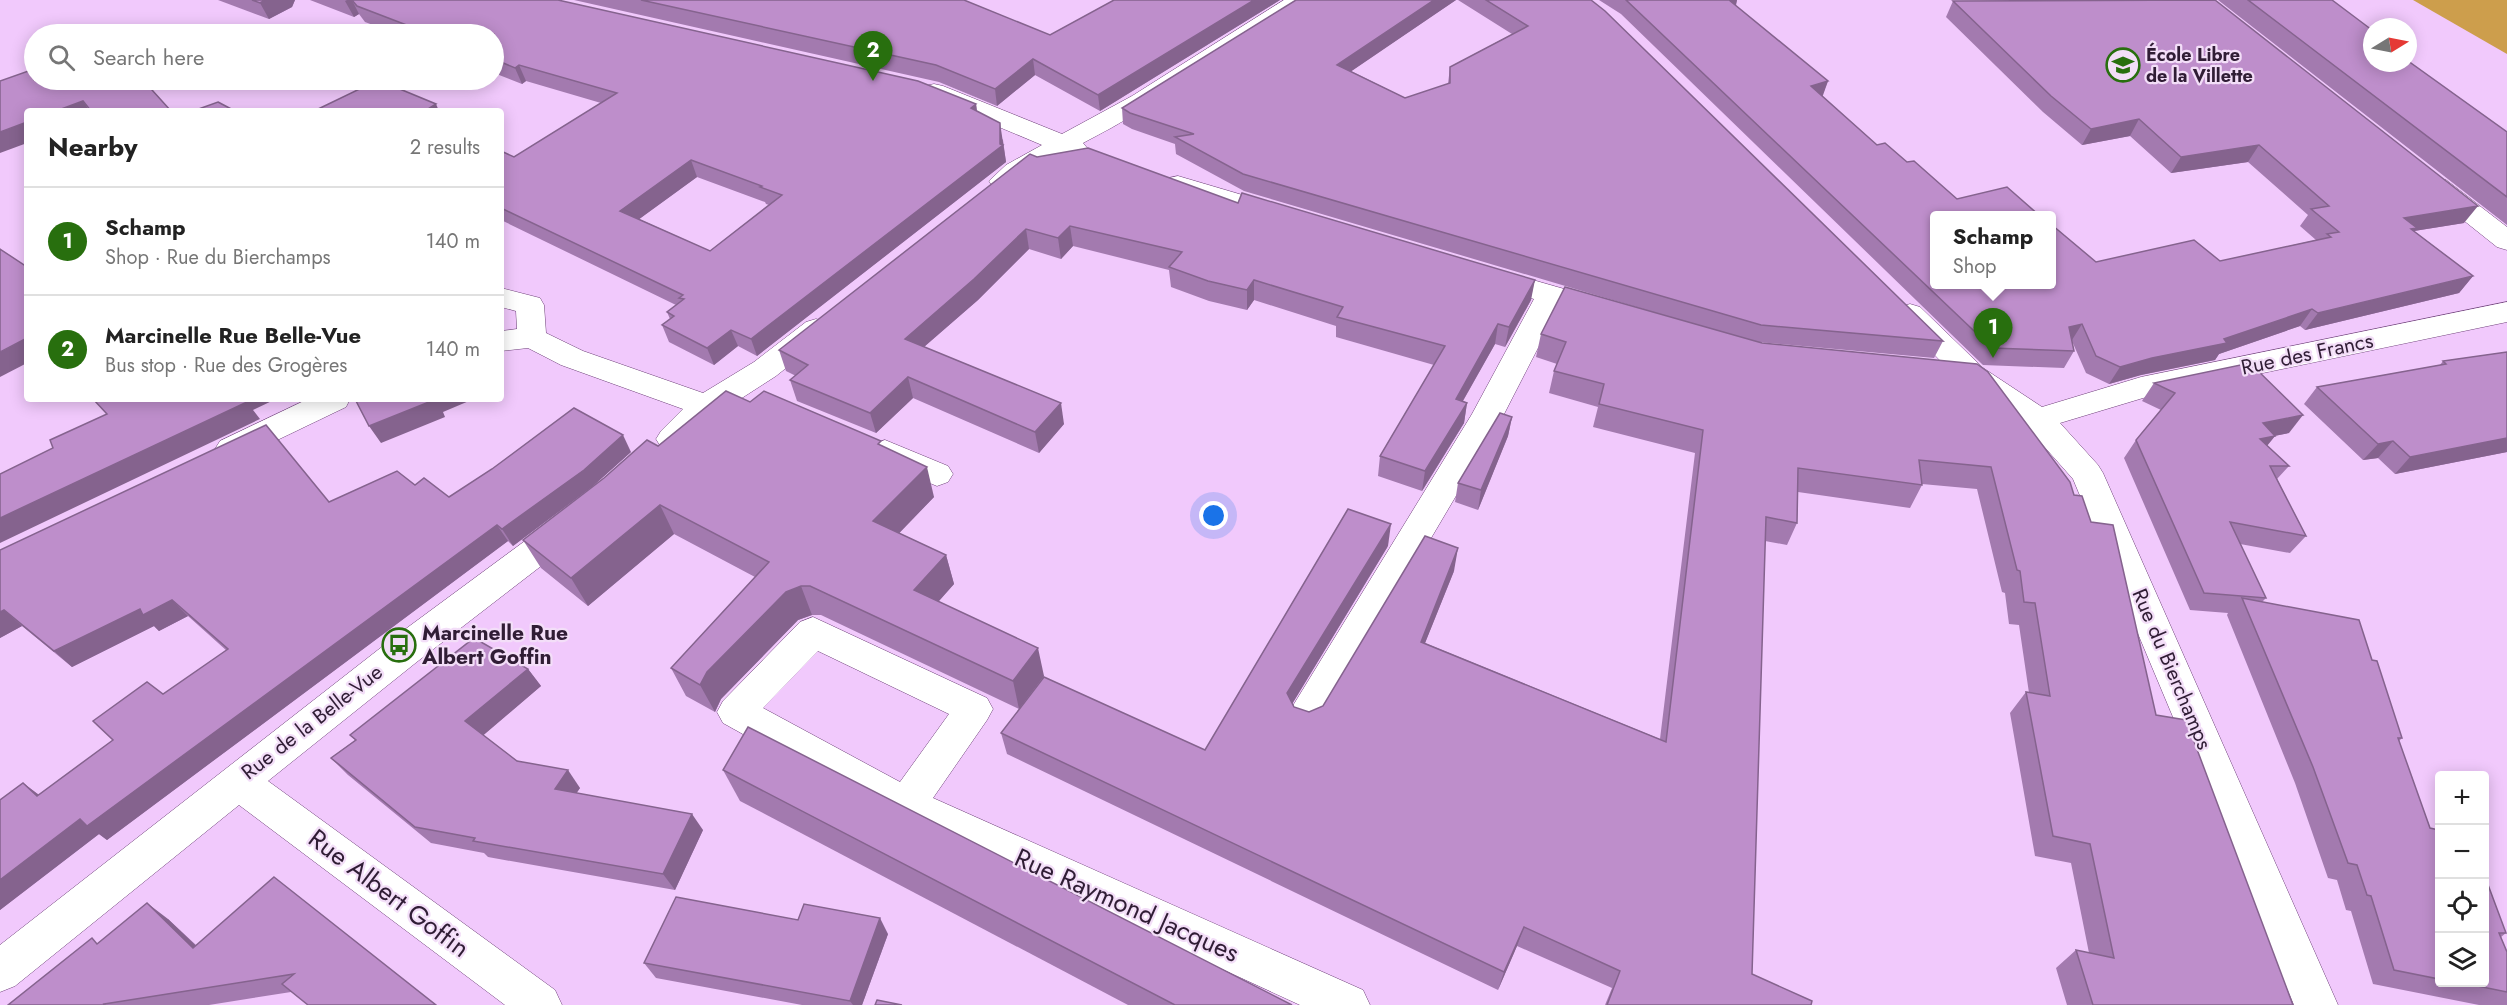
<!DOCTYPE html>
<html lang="en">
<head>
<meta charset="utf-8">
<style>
  body { margin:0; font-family:Jost,sans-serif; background:#f6f6f6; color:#222 }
  .controls { position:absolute; right:18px; bottom:18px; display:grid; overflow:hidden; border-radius:6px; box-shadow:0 3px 15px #0003 }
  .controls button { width:54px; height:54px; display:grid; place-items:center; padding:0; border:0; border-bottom:2px solid #e0e0e0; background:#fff; color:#222; font:30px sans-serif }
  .compass { position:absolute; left:2363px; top:18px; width:54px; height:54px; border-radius:50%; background:#fff; box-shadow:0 3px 15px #0003; rotate:80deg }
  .you { position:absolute; left:1214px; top:516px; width:21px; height:21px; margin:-15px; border:4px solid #fff; border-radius:50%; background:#1a73e8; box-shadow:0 0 0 9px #1a73e833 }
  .badge { display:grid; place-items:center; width:39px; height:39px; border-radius:50%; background:#286f0e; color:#fff; font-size:20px; font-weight:700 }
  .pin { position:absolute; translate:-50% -50px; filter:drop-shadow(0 2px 3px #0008) }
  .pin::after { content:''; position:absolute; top:32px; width:21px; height:18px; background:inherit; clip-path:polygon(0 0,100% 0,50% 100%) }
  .popup { position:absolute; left:1930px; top:211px; width:126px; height:78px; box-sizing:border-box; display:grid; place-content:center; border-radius:6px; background:#fff; filter:drop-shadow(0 2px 4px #0005); font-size:20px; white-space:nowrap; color:#767676 }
  .popup b { font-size:22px; color:#222 }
  .popup::after { content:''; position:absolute; left:50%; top:100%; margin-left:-12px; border:12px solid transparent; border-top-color:#fff }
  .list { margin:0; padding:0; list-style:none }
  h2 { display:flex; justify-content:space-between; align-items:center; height:78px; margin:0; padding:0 24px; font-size:26px }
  h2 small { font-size:20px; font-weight:400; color:#767676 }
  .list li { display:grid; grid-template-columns:39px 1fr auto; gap:18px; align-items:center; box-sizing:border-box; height:108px; padding:0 24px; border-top:2px solid #e0e0e0 }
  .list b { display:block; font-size:22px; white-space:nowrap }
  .list p { margin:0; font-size:20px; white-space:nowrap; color:#767676 }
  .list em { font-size:20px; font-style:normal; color:#767676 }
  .icon { flex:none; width:33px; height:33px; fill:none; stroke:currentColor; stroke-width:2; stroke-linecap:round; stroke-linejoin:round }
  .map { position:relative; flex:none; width:2507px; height:1005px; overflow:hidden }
  .search { position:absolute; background:#fff; box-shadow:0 3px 15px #0003; left:24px; top:24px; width:480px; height:66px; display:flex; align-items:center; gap:15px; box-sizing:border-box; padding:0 21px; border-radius:33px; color:#767676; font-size:22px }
  .panel { position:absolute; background:#fff; box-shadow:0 3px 15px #0003; left:24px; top:108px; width:480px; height:294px; border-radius:6px }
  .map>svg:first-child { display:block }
</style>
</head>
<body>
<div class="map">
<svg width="2507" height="1005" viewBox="0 0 2507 1005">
  <rect width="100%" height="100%" fill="#f1c9fc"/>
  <polygon fill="#cd9e4c" points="2413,0 2507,0 2507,54"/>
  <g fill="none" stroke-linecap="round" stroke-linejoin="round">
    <g stroke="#6e4179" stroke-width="1">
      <g id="minor">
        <path d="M 1284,0 L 1312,0 L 1309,5 C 1232,48 1162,103 1083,143 L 1088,149 L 1084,154 L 1075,157 L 1064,154 L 1011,187 L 1002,189 L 993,187 L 989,181 L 1006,165 L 1042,145 L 925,96 L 922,91 L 925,86 L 934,84 L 943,86 L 1062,134 L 1132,96 Z"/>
        <polygon points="1178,176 1290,209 1294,215 1290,221 1280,223 1169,190 1165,184 1169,178"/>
        <polygon points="2437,178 2446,180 2507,227 2507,250 2497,247 2428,192 2424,186 2428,180"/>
        <polygon points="1491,268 1613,303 1618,310 1613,317 1603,320 1559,307 1502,418 1320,726 1307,731 1294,726 1288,715 1294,704 1472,414 1534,299 1481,283 1477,277 1481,271"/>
        <polygon points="501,288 540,298 544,305 546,333 583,351 703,393 754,362 806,322 816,319 826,322 831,329 826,336 776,376 717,414 683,447 672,450 661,447 656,439 661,431 683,409 561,365 528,348 501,351 501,331 517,329 516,311 501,307"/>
        <polygon points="2507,302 2507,322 2143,398 2060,423 2098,465 2103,473 2338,1005 2294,1005 2073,479 2027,427 1961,382 1895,314 1900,307 1910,304 1920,307 1983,368 2042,407 2141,377"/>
        <polygon points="308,399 350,399 346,407 242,457 231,461 220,457 215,449 220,441"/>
        <polygon points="885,440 948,466 953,474 948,482 937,486 874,460 869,452 874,444"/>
        <polygon points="568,514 580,518 585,527 580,536 418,661 268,781 555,990 562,1005 505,1005 239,805 15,986 0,992 0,945 392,639 556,518"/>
        <path d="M 813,617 L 987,698 L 993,709 L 987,720 L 933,798 L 1363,990 L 1370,1005 L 1300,1005 L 892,817 L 723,723 L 717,712 L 723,701 L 800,622 ZM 818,651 L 949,714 L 900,782 L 763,708 Z"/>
      </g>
    </g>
    <use href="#minor" fill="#fff" fill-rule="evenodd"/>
  </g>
  <g fill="#a37aaf" fill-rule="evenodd">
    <polygon points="218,0 295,0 292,7 269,19"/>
    <path d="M 310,0 L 558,0 L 976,104 L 977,111 L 1003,140 L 1006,162 L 757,356 L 738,346 L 714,365 L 669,342 L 662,325 L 670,319 L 667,312 L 676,305 L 501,220 L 501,151 L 514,157 L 601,103 L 526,81 L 522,84 L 494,73 L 494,34 L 397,34 L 365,22 L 359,14 L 354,17 ZM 697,177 L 765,202 L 766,204 L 769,205 L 710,251 L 639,219 Z"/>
    <polygon points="574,0 964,0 1050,35 1114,0 1280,0 1100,111 1035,75 997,106 939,82"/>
    <polygon points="1296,0 1456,0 1351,71 1405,98 1448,84 1450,67 1512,34 1458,0 1591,0 1943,341 1934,358 1758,342 2074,495 2156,715 2293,1005 2067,1005 2056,968 2076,950 2089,953 2071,863 2035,856 2010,713 2026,692 2029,693 2019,625 2009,624 2005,593 2002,592 1977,489 1922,484 1922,485 1910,508 1798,492 1797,523 1787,545 1765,541 1752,974 1811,1005 1605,1005 1612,988 1517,946 1498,990 1007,754 1001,733 1205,750 1388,546 1292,704 1294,707 1309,712 1323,706 1454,571 1425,643 1660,739 1695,453 1593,427 1598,407 1549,393 1554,371 1557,364 1536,357 1541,334 1670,317 1244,191 1176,154 1175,144 1132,129 1123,124 1122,108"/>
    <polygon points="1599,0 1737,0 1736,6 1828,81 1822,96 1877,145 1907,162 1957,199 2096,262 2220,261 2316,240 2300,226 2308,215 2248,162 2171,173 2130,136 2082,145 2043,112 1946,17 1953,1 2464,223 2414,231 2473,276 2459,293 2305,330 2300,326 2219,354 2215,360 2141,375 2109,384 2086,373 2072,341 2074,351 2064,368 1983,365 1621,14"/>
    <polygon points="2218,0 2332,0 2372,63 2507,132 2507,225"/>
    <polygon points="1037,157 1238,203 1531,300 1505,347 1495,344 1463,401 1467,403 1464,423 1422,491 1378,476 1380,456 1434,365 1336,337 1336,326 1254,300 1247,310 1209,301 1171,287 1169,270 1073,246 1061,259 1029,249 978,300 924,347 1064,424 1039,453 913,398 876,433 797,401 790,380 796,376 786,371 779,350"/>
    <polygon points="2507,352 2507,452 2395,474 2378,458 2363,460 2304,404 2317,387 2440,365 2443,361"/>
    <polygon points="2154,383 2289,433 2274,436 2275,436 2267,446 2289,466 2277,479 2306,536 2290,553 2240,544 2266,598 2262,602 2372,660 2402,738 2399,741 2430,828 2439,830 2439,982 2484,982 2484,874 2506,933 2501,937 2507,952 2507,1005 2479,1005 2373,984 2351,911 2346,910 2337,880 2328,878 2295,783 2227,615 2228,613 2190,610 2124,458 2136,440 2161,410 2142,401"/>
    <polygon points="750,402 883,446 934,497 899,533 946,555 954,584 938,602 1044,676 1019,709 821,615 812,615 798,620 721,699 715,712 686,696 671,668 755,577 674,534 588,606 541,568 523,540 658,446"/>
    <polygon points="1512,417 1508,436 1478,510 1455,502 1458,483"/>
    <polygon points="631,452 593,486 513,546 508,541 107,840 99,834 0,910 0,800 23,783 39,795 113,740 163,694 227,651 188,616 159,631 154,626 72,667 22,626 0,638 0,550 329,502 415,485 449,497"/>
    <polygon points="528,669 541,686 483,735 517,761 580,788 576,793 703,830 675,890 488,857 484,853 431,843 348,775 331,758 355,740 350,735"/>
    <polygon points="723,770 1292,1005 1128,1005 740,801"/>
    <polygon points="168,919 196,945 436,1005 291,992 209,1005 8,1005 98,943"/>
    <polygon points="798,920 888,934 862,1005 802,1005 656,978 644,963"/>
  </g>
  <g fill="#85638e">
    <polygon points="265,0 295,0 292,7 269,19 260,3"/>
    <polygon points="347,0 352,0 359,14 354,17 345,1"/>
    <polygon points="1254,0 1280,0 1100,111 1098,95"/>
    <polygon points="1434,0 1456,0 1337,81 1337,65"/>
    <polygon points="1726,0 1737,0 1734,11"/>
    <polygon points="1033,59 1035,75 997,106 995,89"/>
    <polygon points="519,65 526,81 522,84 515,68"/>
    <polygon points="1828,81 1822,98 1811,86"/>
    <polygon points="83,101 90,111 56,111"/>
    <polygon points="436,104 439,111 425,111"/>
    <polygon points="976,104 978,121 971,108"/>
    <polygon points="2139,119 2130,136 2082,145 2091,129"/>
    <polygon points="27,122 27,143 0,153 0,132"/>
    <polygon points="1000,123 1006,162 757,356 751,339"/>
    <polygon points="2259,145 2248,162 2171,173 2181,157"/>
    <polygon points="691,160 697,177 627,228 620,211"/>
    <polygon points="2478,206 2464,223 2414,231 2403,245 2404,218"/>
    <polygon points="1070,226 1073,246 1061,259 1058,238"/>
    <polygon points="1026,229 1029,249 978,300 910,359 905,339"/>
    <polygon points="2473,276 2459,293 2305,330 2318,313"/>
    <polygon points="1254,280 1254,300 1247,310 1247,290"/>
    <polygon points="1535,280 1531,300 1505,347 1509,327"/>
    <polygon points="2312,309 2300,326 2219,354 2215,360 2141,375 2109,384 2120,367 2152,358 2224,339"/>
    <polygon points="1498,324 1495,344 1452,420 1456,399"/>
    <polygon points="2082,324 2072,340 2069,327"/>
    <polygon points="731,330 738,346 714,365 707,348"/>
    <polygon points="27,338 27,363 0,377 0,352"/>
    <polygon points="908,377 913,398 876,433 870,413"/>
    <polygon points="244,399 276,399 253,410 260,419 0,543 0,518"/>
    <polygon points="434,399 467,399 469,401 443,412 445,417 381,443 369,426"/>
    <polygon points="1061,403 1064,424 1039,453 1035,432"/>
    <polygon points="1467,403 1464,423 1422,491 1425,471"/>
    <polygon points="2303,415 2289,433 2249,441 2263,423"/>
    <polygon points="1512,417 1508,436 1478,510 1481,490"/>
    <polygon points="623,435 631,452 593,486 513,546 502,529"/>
    <polygon points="2275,436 2260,454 2260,439"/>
    <polygon points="2507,438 2507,452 2395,474 2410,457"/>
    <polygon points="2393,441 2378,458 2363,460 2378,444"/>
    <polygon points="927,467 934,497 883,550 873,521"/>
    <polygon points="660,505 674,534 588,606 571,578"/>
    <polygon points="1391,524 1388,546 1286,714 1287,693"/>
    <polygon points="497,525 508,541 107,840 99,834 0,910 0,880 80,819"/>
    <polygon points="1458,548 1454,571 1417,663 1421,642"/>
    <polygon points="946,555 954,584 923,619 914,590"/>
    <polygon points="801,586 812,615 798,620 721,699 715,712 700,685 707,672 786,592"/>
    <polygon points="172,600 188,616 159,631 154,626 72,667 54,651 140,609"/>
    <polygon points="4,610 22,626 0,638 0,612"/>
    <polygon points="1038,648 1044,676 1019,709 1013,681"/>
    <polygon points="528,669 541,686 479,739 465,721"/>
    <polygon points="568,770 580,788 568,806 555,789"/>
    <polygon points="23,783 43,798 37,796"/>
    <polygon points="692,814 703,830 675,890 663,874"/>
    <polygon points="147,903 168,919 214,963 193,948"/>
    <polygon points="880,918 888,934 862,1005 853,1005 850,1001"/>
    <polygon points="1524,927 1517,946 1498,990 1504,972"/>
  </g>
  <g fill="#be8ecb" stroke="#85638e" stroke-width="1.5" fill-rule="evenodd">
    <polygon points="252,0 265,0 260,3"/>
    <path d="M 352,0 L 558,0 L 918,81 L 976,104 L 971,108 L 1000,123 L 1000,144 L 1003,145 L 751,339 L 731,330 L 707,348 L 662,325 L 674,316 L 667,312 L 684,299 L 679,298 L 683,295 L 501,208 L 501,151 L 514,157 L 617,93 L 519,65 L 515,68 L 494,59 L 494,34 L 430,34 L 357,6 ZM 691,160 L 762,186 L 760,187 L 782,195 L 710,251 L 620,211 Z"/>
    <polygon points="641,0 964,0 1050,35 1114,0 1254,0 1098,95 1033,59 995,89 936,65"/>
    <polygon points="1296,0 1434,0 1337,65 1405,98 1450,83 1450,67 1528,26 1486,0 1591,0 1605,11 1943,341 1761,325 1243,174 1175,137 1194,134 1130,113 1122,108"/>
    <polygon points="1626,0 1729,0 1828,81 1811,86 1877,145 1885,143 1907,162 1914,161 1957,199 2007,187 2040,216 1935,216 1935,285 2052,285 2052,225 2096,262 2194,240 2220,261 2331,237 2327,234 2339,232 2311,209 2329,206 2259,145 2181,157 2139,119 2091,129 2051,96 1953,1 2215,0 2478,206 2404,218 2417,228 2411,229 2473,276 2318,313 2312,309 2224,339 2227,343 2152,358 2120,367 2096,356 2082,324 2069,327 2074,351 1992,348"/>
    <polygon points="2248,0 2332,0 2372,30 2372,63 2408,63 2408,61 2507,132 2507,197"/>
    <polygon points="34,69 34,80 143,80 171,111 91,111 83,101 56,111 27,111 27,122 0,132 0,81"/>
    <polygon points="378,80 436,104 425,111 314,111"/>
    <polygon points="218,102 235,111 193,111"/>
    <polygon points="1088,148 1238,203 1242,193 1535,280 1509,327 1498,324 1456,399 1467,403 1425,471 1380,456 1445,346 1337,317 1343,307 1254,280 1247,290 1208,281 1169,267 1182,252 1070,226 1058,238 1026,229 974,279 905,339 1061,403 1035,432 908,377 870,413 790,380 808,365 779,350 1030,154 1037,157"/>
    <polygon points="0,249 27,267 27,338 0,352"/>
    <polygon points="1565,287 1762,343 1977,364 1988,372 2070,482 2074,495 2082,496 2091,522 2113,525 2156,715 2186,720 2293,1005 2093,1005 2076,950 2114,958 2090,844 2053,836 2026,692 2050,696 2035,603 2024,602 2020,571 2017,570 1991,467 1919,460 1922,485 1798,468 1797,523 1766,517 1752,974 1812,1001 1811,1005 1607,1005 1620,971 1524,927 1504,972 1001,733 1044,677 1205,750 1348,509 1391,524 1287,693 1294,707 1309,712 1323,706 1425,536 1458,548 1421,642 1666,742 1703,430 1599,404 1604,384 1554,371 1566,342 1541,334"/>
    <polygon points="2507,352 2507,438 2410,457 2393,441 2378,444 2317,387 2446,364 2443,361"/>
    <polygon points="2250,363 2303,415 2263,423 2275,436 2260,439 2289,466 2270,466 2306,536 2230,522 2266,598 2204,593 2136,440 2175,393 2154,383"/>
    <polygon points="726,391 750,402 764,391 881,441 878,444 927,467 873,521 946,555 914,590 1038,648 1013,681 810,586 801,586 786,592 707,672 700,685 671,668 769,562 660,505 571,578 523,540 604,478 647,440 658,446"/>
    <polygon points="93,399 245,399 247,402 0,518 0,474 53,448 50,440 107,414"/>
    <polygon points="355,399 434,399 434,400 369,426"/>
    <polygon points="574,408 623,435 584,470 502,529 497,525 87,826 80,819 0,880 0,800 23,783 37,796 113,740 93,721 147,682 163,694 228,649 172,600 143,615 140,609 54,651 4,610 0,612 0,550 266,425 329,502 397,471 415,485 424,478 449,497 492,469"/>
    <polygon points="1500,413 1512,417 1481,490 1458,483"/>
    <polygon points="2242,598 2359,620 2372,660 2377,661 2402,738 2398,738 2430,828 2439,830 2439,979 2394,970 2371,896 2367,895 2357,865 2348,863 2313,767"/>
    <polygon points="474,638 528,669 465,721 517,761 568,770 555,789 692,814 663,874 473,841 475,838 415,827 331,758 356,740 350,735"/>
    <polygon points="748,727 1292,1005 1175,1005 723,770"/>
    <polygon points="2484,874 2506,933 2499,933 2507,952 2507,992 2458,982 2484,982"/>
    <polygon points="274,877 436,1005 308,1005 282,984 294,974 104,1004 105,1005 8,1005 92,938 97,944 147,903 193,948"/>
    <polygon points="676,897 798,920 804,904 880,918 850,1001 644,963"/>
    <polygon points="877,1000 902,1005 875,1005"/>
  </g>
  <defs>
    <g id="school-ring" transform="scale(1.725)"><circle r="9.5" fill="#f3def8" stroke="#286f0e" stroke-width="1.5"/><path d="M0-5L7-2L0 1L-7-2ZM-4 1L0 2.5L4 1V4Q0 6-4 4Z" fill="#286f0e"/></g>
    <g id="bus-ring" transform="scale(1.725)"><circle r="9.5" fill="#f3def8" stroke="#286f0e" stroke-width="1.5"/><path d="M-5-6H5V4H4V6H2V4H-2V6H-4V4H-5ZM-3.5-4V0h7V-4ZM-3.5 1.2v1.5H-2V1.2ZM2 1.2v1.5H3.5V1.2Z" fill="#286f0e"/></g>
  </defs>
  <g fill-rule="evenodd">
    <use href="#school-ring" x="2123" y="65"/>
    <use href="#bus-ring" x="399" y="645"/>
  </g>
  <g text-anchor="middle" stroke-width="4.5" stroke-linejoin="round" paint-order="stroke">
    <g font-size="18" font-weight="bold" fill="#301d35" stroke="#f3def8" text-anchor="start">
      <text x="2146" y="61">École Libre<tspan x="2146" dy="21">de la Villette</tspan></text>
    </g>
    <g font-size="21" fill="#301d35" stroke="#f3def8">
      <text transform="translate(2307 354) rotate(-12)" y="7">Rue des Francs</text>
      <text transform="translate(2172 669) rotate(67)" y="7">Rue du Bierchamps</text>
      <text transform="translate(312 722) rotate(-38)" y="7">Rue de la Belle-Vue</text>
    </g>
    <g font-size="21" font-weight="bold" fill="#301d35" stroke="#f3def8" text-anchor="start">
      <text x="422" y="640">Marcinelle Rue<tspan x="422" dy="24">Albert Goffin</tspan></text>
    </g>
    <g font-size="26" fill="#301d35" stroke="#f3def8">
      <text transform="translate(389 893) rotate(37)" y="9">Rue Albert Goffin</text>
      <text transform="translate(1127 905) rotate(24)" y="9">Rue Raymond Jacques</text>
    </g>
  </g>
</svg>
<div class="controls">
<button>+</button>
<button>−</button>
<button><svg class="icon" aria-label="locate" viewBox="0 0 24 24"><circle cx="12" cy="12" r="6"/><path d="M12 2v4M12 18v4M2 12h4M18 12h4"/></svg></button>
<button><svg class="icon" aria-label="layers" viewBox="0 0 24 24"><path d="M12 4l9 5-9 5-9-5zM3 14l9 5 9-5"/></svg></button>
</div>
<svg class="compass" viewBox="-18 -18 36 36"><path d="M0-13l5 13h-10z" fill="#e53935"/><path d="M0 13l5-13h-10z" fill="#767676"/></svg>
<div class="you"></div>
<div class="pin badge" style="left:1993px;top:358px">1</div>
<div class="popup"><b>Schamp</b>Shop</div>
<div class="pin badge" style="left:873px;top:81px">2</div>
<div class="search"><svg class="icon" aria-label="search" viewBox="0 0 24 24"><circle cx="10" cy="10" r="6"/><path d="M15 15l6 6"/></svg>Search here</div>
<section class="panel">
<h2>Nearby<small>2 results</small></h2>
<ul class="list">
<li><span class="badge">1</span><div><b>Schamp</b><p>Shop · Rue du Bierchamps</p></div><em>140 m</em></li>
<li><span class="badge">2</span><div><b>Marcinelle Rue Belle-Vue</b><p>Bus stop · Rue des Grogères</p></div><em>140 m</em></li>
</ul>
</section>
</div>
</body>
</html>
